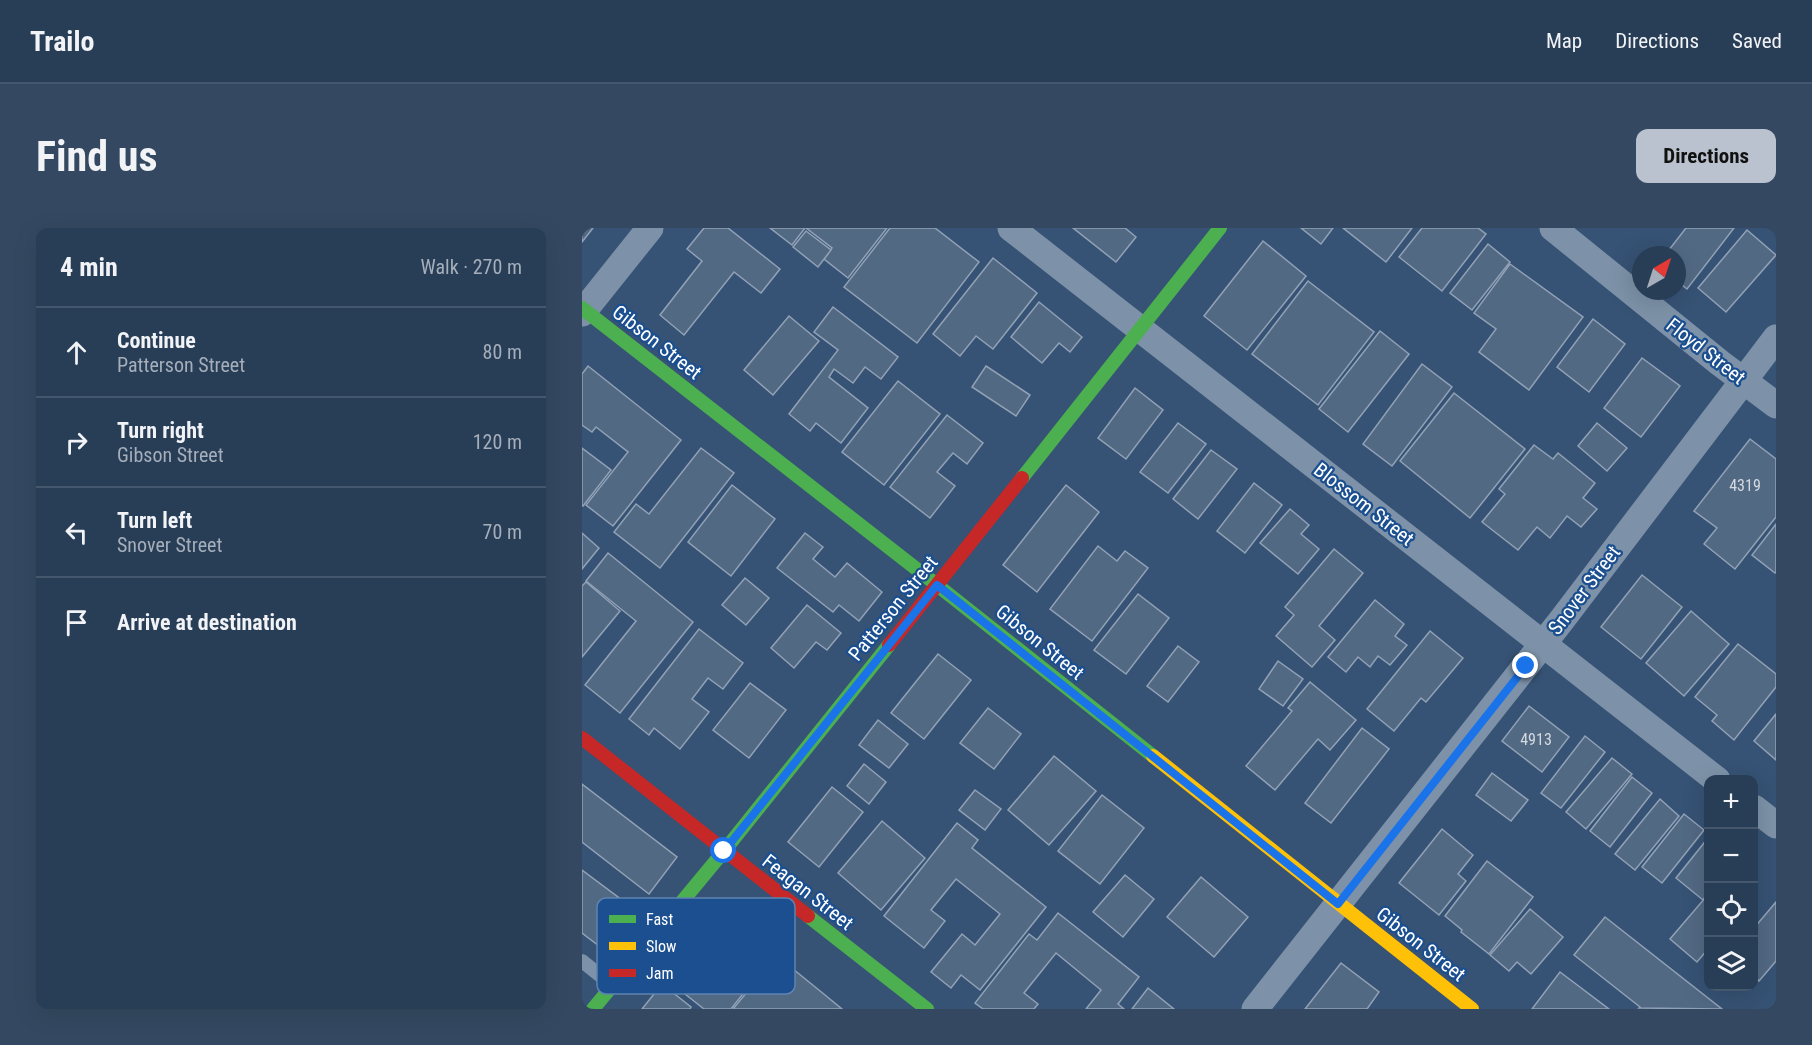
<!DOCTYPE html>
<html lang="en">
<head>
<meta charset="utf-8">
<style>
  body { margin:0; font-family:"Roboto Condensed",sans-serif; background:#344961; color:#f1f3f6 }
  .controls { position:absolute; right:18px; bottom:18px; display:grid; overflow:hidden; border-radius:12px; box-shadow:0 6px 24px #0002 }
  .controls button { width:54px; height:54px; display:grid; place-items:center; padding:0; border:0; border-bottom:2px solid #44576d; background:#283e57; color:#f1f3f6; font:30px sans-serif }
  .compass { position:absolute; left:1050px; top:18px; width:54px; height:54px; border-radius:50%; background:#283e57; box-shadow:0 6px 24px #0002; rotate:39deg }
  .stop { position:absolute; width:18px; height:18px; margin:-14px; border:4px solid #1a73e8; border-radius:50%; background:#fff }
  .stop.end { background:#1a73e8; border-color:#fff; box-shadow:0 2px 6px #0008 }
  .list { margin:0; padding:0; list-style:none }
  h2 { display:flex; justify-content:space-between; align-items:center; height:78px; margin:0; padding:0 24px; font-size:26px }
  h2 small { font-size:20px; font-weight:400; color:#a5aeba }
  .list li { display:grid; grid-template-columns:39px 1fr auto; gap:18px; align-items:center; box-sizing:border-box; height:90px; padding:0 24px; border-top:2px solid #44576d }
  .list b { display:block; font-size:22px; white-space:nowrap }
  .list p { margin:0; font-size:20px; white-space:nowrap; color:#a5aeba }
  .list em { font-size:20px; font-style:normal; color:#a5aeba }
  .icon { flex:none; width:33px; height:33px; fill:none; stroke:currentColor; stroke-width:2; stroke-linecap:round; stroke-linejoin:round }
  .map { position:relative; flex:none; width:1194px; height:781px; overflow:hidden; border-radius:12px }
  header { display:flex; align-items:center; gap:36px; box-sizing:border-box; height:84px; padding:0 30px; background:#283e57; border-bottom:2px solid #44576d }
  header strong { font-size:28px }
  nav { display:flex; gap:33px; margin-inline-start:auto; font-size:21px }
  .intro { display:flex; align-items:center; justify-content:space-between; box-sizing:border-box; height:144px; padding:0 36px }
  h1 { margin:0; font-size:42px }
  .button { padding:15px 27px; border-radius:12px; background:#b9c2ce; color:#111; font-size:21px; font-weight:700 }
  main { display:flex; gap:36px; padding:0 36px }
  aside { flex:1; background:#283e57; border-radius:12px; box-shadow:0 6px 24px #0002 }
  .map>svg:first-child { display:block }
</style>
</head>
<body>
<header>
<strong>Trailo</strong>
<nav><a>Map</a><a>Directions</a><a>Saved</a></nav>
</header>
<div class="intro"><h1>Find us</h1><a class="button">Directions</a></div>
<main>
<aside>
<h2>4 min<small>Walk · 270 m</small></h2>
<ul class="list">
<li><svg class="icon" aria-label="ahead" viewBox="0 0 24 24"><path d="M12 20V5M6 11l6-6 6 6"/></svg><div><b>Continue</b><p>Patterson Street</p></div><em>80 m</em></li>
<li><svg class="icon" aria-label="right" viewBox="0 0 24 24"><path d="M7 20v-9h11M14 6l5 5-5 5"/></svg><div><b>Turn right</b><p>Gibson Street</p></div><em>120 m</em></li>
<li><svg class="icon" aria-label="left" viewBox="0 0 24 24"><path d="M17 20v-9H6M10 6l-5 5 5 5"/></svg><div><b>Turn left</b><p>Snover Street</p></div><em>70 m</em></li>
<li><svg class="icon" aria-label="arrive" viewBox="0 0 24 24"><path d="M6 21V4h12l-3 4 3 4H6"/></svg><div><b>Arrive at destination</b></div></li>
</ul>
</aside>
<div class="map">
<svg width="1194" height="781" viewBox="0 0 1194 781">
  <rect width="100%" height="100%" fill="#365274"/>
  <g fill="#526984" stroke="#92a2b6" stroke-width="1.5">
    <polygon points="0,0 11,0 0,14"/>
    <polygon points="122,0 146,0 198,41 179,65 152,44 102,107 78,87 120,33 105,21"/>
    <polygon points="188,0 223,0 210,17"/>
    <polygon points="224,0 305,0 266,50 242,31 250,20"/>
    <polygon points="308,0 353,0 397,34 335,115 262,59"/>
    <polygon points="491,0 543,0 554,9 534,34"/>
    <polygon points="719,0 751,0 739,16"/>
    <polygon points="761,0 830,0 804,34"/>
    <polygon points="840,0 896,0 904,6 860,63 817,29"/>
    <polygon points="1104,0 1152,0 1105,61 1095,53 1095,27 1083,27"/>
    <polygon points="1165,2 1194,27 1144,84 1116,60"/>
    <polygon points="224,3 249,22 236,39 211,19"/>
    <polygon points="681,13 724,48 665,122 622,88"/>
    <polygon points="906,16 928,34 890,82 868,65"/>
    <polygon points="411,30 455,65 411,121 394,108 378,128 351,106"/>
    <polygon points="928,36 1001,89 947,162 897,124 914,101 892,85"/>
    <polygon points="726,53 792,104 736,177 670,126"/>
    <polygon points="457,74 500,109 488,124 477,115 460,135 429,109"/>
    <polygon points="251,79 316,129 299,151 283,139 271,155 252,141 247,149 286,180 259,215 234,195 228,203 207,186 256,122 232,104"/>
    <polygon points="207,88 237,113 191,167 162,142"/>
    <polygon points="1011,91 1043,116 1007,164 975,139"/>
    <polygon points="798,103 827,126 766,204 737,181"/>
    <polygon points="1060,130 1098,158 1059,209 1022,180"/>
    <polygon points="840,136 870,159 810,238 781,216"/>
    <polygon points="6,138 99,212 31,298 4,277 46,224 14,199 10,204 0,197 0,146"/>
    <polygon points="404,138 448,167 434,188 390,159"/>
    <polygon points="316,153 358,186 302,257 260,224"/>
    <polygon points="553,160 581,182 544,231 516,210"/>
    <polygon points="872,165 943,221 888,290 818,233"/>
    <polygon points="365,187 401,215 385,236 371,225 355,244 373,258 348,290 308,259"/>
    <polygon points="596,195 624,216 586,265 558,244"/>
    <polygon points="1015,195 1045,220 1025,243 996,218"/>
    <polygon points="1168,211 1194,231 1194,289 1153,341 1122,316 1135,300 1112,283"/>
    <polygon points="952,217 971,231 976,225 1013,255 1001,270 1015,281 999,299 985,288 968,310 955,299 936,322 900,294 923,266 917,261"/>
    <polygon points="0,220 29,242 1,278 0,277"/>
    <polygon points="119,220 152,245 78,340 32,304 54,276 67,286"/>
    <polygon points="629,222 655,241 616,291 591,271"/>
    <polygon points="672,255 700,277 663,325 635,303"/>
    <polygon points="150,257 193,291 149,348 106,314"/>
    <polygon points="484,257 517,284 455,364 421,337"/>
    <polygon points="708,281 727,297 719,306 737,321 716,346 678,315"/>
    <polygon points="1194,296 1194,344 1193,345 1170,327"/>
    <polygon points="0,305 17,320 0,341"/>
    <polygon points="223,305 241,319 231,331 253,349 265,335 300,364 277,393 257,377 251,384 195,340"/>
    <polygon points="516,318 535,333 543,323 566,340 510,413 468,381"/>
    <polygon points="752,321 781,345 737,398 753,412 730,439 694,408 712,387 703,379"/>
    <polygon points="26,325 111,394 38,485 3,457 54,393 4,353"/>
    <polygon points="1060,347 1100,379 1059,431 1019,399"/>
    <polygon points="163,350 187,370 164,397 140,377"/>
    <polygon points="4,354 38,383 0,429 0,358"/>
    <polygon points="556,366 587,390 544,446 512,422"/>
    <polygon points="793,372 822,396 813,408 825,417 808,437 796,428 788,439 776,429 764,444 746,429"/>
    <polygon points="225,377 259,405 245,422 234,414 212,440 189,420"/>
    <polygon points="1109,383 1147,416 1102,468 1064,435"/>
    <polygon points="117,401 161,435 141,461 126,450 110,471 127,484 98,521 72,500 67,507 47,491"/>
    <polygon points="848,403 881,430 844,474 839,470 812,503 785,481"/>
    <polygon points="1156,416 1194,446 1194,459 1152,512 1130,493 1135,487 1113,469"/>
    <polygon points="596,418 617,434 586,474 565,458"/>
    <polygon points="356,426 389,452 342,511 309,485"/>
    <polygon points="696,433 721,451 701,478 677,461"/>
    <polygon points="728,454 774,492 748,522 736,511 693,562 664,538 710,483 706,480"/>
    <polygon points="168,455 204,482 167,530 131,502"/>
    <polygon points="947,478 987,509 960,544 920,513"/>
    <polygon points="406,480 439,506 412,541 378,515"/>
    <polygon points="1194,486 1194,532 1172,513"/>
    <polygon points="296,492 326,516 307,540 277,517"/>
    <polygon points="780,500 807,521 749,595 723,575"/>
    <polygon points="1003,508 1023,524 979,580 959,565"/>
    <polygon points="472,528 514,563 467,617 426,582"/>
    <polygon points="1030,530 1050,546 1004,601 984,584"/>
    <polygon points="282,536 304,554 287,576 265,558"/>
    <polygon points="910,545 946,572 929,593 894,567"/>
    <polygon points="1050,549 1070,565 1028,619 1008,603"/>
    <polygon points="0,556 95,629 67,666 0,614"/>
    <polygon points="250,559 281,584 237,639 206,614"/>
    <polygon points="393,562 419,581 403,602 377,582"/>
    <polygon points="520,567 562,600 518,656 476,623"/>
    <polygon points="1078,571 1097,588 1053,642 1033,626"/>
    <polygon points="1102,586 1122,602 1080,655 1060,639"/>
    <polygon points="300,593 343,630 299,682 256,645"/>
    <polygon points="375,595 396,612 390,620 464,679 398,762 379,747 369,760 349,744 380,706 393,717 418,686 374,651 349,682 363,693 342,720 302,688"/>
    <polygon points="860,601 891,627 876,646 884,653 857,687 817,655"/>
    <polygon points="1126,610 1126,665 1121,672 1094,650"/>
    <polygon points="905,633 951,669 907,726 879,704 880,702 863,688"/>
    <polygon points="0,642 52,681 21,721 0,705"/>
    <polygon points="543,647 572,671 541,709 511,684"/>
    <polygon points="619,649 666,689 632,729 585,689"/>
    <polygon points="1123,670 1126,673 1126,721 1115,734 1088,711"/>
    <polygon points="1194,674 1194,733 1177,753 1172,747 1172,700"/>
    <polygon points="948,681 981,709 949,746 935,734 927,743 908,727"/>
    <polygon points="476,685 557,749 536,776 542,781 504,781 519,762 474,725 442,765 456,776 452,781 401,781 393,775 447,706 455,712"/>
    <polygon points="1023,689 1140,781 1057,780 1058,779 992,727"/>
    <polygon points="172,706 194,724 149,781 122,781 84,751 112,716 143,742"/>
    <polygon points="195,728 243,767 260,781 151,781"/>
    <polygon points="759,735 797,764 785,781 723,781"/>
    <polygon points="978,744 1027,781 950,781"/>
    <polygon points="80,756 109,779 108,781 60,781"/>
    <polygon points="566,760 592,781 550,781"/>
  </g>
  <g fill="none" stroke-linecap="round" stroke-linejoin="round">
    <polyline stroke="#7d92a8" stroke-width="14" points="0,733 30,757"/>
    <g stroke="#7d92a8" stroke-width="27">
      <polyline points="429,0 1135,552"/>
      <polyline points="971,0 1138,135 1194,177"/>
      <polyline points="0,85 68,0"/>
      <polyline points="1172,580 1194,597"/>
      <polyline points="673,781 979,393 1194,110"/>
    </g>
    <g stroke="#4caf50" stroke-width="14">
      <polyline points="0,80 355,357 571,528"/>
      <polyline points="440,250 638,0"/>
      <polyline points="226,688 345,781"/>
      <polyline points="11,781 142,623 307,417"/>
    </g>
    <polyline stroke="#ffc107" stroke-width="14" points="571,528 890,781"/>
    <g stroke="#c62828" stroke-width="14">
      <polyline points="307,417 440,250"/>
      <polyline points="0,510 226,688"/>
    </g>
  </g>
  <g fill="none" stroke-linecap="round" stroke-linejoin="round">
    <polyline stroke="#1a73e8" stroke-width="8" points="142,623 355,357 756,676 944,438"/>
  </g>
  <g text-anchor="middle" stroke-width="4.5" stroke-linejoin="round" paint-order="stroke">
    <g font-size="16" fill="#d4dae0">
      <text x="1163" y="263">4319</text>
      <text x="954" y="517">4913</text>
    </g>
    <g font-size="20" fill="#fff" stroke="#1b4f8f">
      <text transform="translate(75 114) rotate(38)" y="7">Gibson Street</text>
      <text transform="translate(1124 123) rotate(38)" y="7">Floyd Street</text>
      <text transform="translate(782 276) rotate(38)" y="7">Blossom Street</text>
      <text transform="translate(1002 362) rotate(-53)" y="7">Snover Street</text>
      <text transform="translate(311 380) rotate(-51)" y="7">Patterson Street</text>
      <text transform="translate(458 414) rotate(39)" y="7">Gibson Street</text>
      <text transform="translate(226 664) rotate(38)" y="7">Feagan Street</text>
      <text transform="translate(839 716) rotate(38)" y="7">Gibson Street</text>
    </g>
  </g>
  <rect x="15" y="670" width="198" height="96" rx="9" fill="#1b4f8f" stroke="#5f84b1" stroke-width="1.5"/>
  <rect x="27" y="687" width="27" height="8" fill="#4caf50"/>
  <rect x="27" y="714" width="27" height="8" fill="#ffc107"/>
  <rect x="27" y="741" width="27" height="8" fill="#c62828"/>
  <g font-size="16" fill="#fff">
    <text x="64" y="697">Fast</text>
    <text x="64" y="724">Slow</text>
    <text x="64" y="751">Jam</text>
  </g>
</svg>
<div class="controls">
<button>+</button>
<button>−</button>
<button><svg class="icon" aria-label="locate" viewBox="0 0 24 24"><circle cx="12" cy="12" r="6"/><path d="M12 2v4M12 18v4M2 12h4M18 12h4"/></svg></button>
<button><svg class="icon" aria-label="layers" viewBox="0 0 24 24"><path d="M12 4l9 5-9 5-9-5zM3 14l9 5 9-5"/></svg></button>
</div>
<svg class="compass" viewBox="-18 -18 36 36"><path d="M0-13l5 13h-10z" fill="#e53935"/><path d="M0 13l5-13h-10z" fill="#a5aeba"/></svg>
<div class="stop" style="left:142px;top:623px"></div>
<div class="stop end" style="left:944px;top:438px"></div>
</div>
</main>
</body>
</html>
